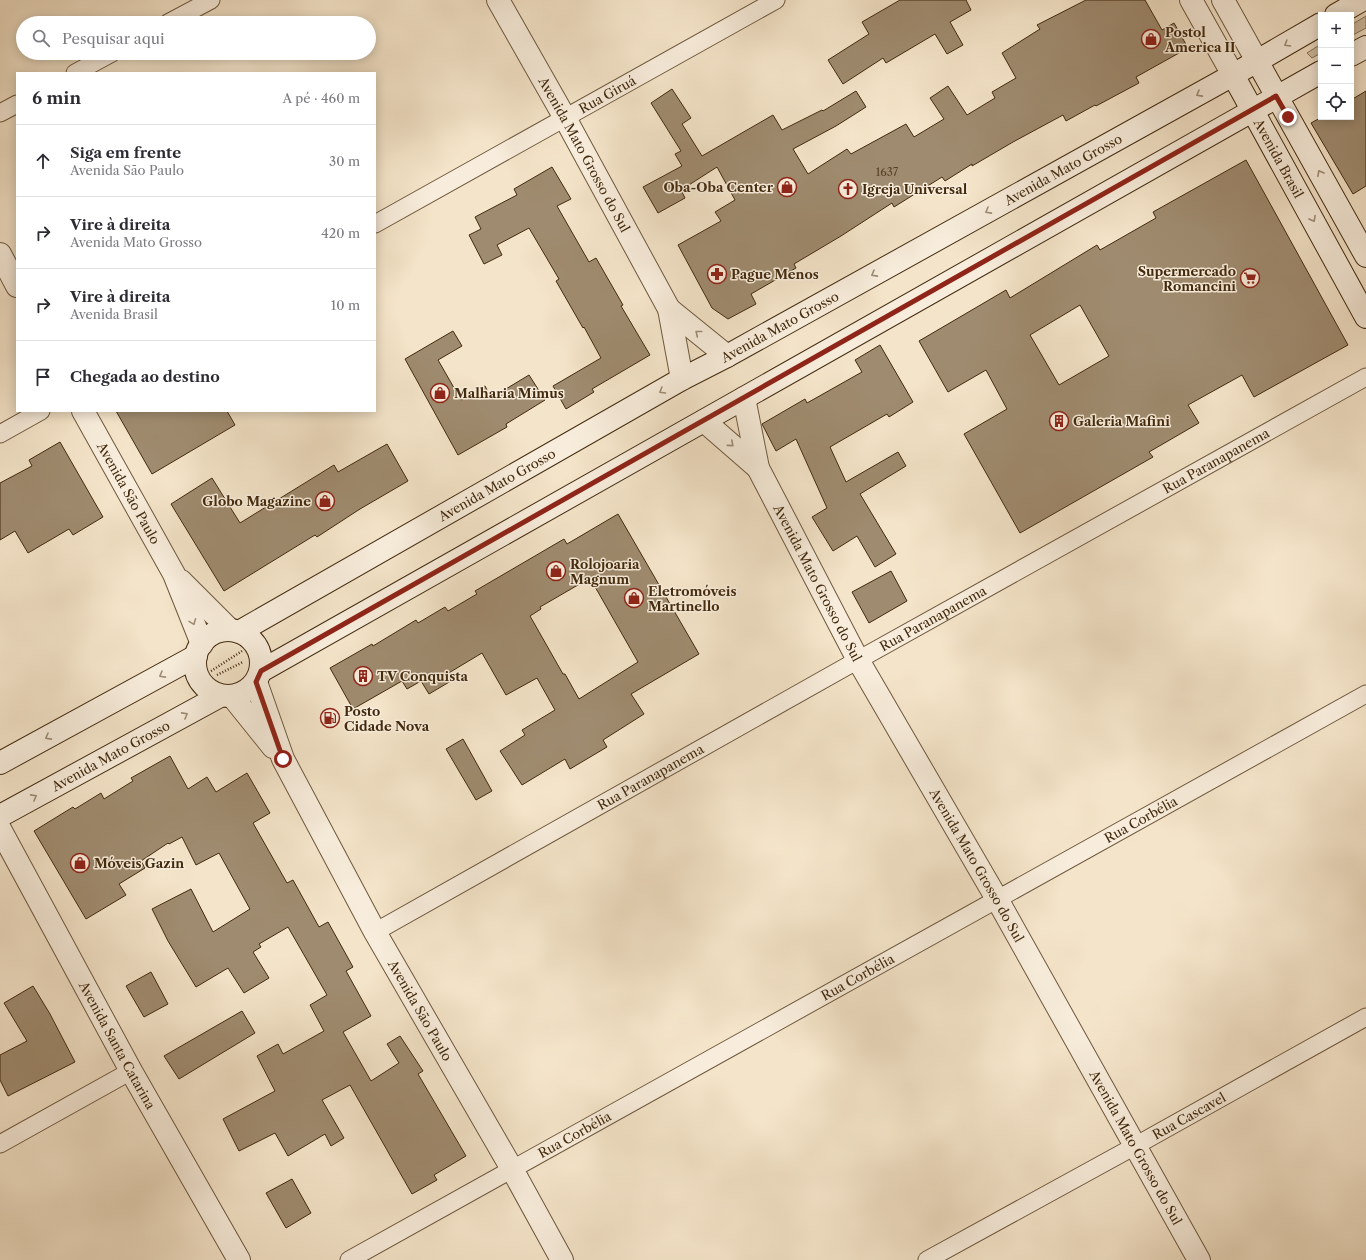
<!DOCTYPE html>
<html lang="pt">
<head>
<meta charset="utf-8">
<style>
  body { margin:0; font-family:"Libre Caslon Text",serif; background:#f7f7f7; color:#2b2b33 }
  .controls { position:absolute; right:12px; top:12px; display:grid; overflow:hidden; border-radius:0px; box-shadow:0 2px 10px #0003 }
  .controls button { width:36px; height:36px; display:grid; place-items:center; padding:0; border:0; border-bottom:1px solid #e1e1e2; background:#fff; color:#2b2b33; font:20px sans-serif }
  .stop { position:absolute; width:12px; height:12px; margin:-9px; border:3px solid #8f2418; border-radius:50%; background:#fff }
  .stop.end { background:#8f2418; border-color:#fff; box-shadow:0 1px 4px #0008 }
  .list { margin:0; padding:0; list-style:none }
  h2 { display:flex; justify-content:space-between; align-items:center; height:52px; margin:0; padding:0 16px; font-size:17px }
  h2 small { font-size:13px; font-weight:400; color:#7c7c81 }
  .list li { display:grid; grid-template-columns:26px 1fr auto; gap:12px; align-items:center; box-sizing:border-box; height:72px; padding:0 16px; border-top:1px solid #e1e1e2 }
  .list b { display:block; font-size:15px; white-space:nowrap }
  .list p { margin:0; font-size:13px; white-space:nowrap; color:#7c7c81 }
  .list em { font-size:13px; font-style:normal; color:#7c7c81 }
  .icon { flex:none; width:22px; height:22px; fill:none; stroke:currentColor; stroke-width:2; stroke-linecap:round; stroke-linejoin:round }
  .map { position:relative; flex:none; width:1366px; height:1260px; overflow:hidden }
  .search { position:absolute; background:#fff; box-shadow:0 2px 10px #0003; left:16px; top:16px; width:360px; height:44px; display:flex; align-items:center; gap:10px; box-sizing:border-box; padding:0 14px; border-radius:22px; color:#7c7c81; font-size:15px }
  .panel { position:absolute; background:#fff; box-shadow:0 2px 10px #0003; left:16px; top:72px; width:360px; height:340px; border-radius:0px }
  .map>svg:first-child { display:block }
</style>
</head>
<body>
<div class="map">
<svg width="1366" height="1260" viewBox="0 0 1366 1260">
  <rect width="100%" height="100%" fill="#f4e4c9"/>
  <filter id="stains"><feTurbulence type="fractalNoise" baseFrequency=".005" numOctaves="4"/><feColorMatrix values="0 0 0 0 .2 0 0 0 0 .09 0 0 0 0 .02 0 0 0 .5 -.17"/></filter>
  <radialGradient id="worn" r=".72"><stop offset=".6" stop-color="#630" stop-opacity="0"/><stop offset="1" stop-color="#630" stop-opacity=".3"/></radialGradient>
  <g fill="#d6c4a9" stroke="#8c775c">
    <polygon points="1366,16 1366,28 1351,36 1351,25"/>
    <polygon points="1321,44 1321,53 1312,58 1307,53"/>
  </g>
  <g fill="#9f8b6f" stroke="#422a0e" fill-rule="evenodd">
    <polygon points="900,0 966,0 971,10 950,22 963,45 947,54 935,34 886,63 883,58 843,84 828,60 869,34 862,22"/>
    <polygon points="1086,0 1145,0 1162,30 1174,23 1188,48 1136,77 1139,83 1096,106 1095,105 1066,121 1063,115 1013,142 972,166 972,164 945,181 942,177 894,207 892,203 841,236 794,264 796,268 751,294 756,304 728,319 712,308 678,245 721,221 715,212 735,200 717,167 681,190 685,198 658,213 643,187 682,166 675,154 681,151 651,103 672,89 691,118 682,124 702,156 773,115 782,130 822,110 823,111 856,91 866,107 836,126 793,149 808,174 847,149 851,154 906,124 914,137 944,119 930,98 948,86 967,115 995,98 992,92 1016,78 1002,53 1040,29 1037,25"/>
    <polygon points="1366,91 1366,186 1353,194 1311,123 1322,117 1351,117 1351,100"/>
    <path d="M 1246,160 L 1348,345 L 1254,397 L 1242,375 L 1188,405 L 1199,423 L 1149,452 L 1153,457 L 1020,533 L 964,434 L 1007,409 L 986,370 L 948,392 L 919,341 L 1006,290 L 1010,298 L 1097,245 L 1100,250 L 1156,218 L 1153,212 ZM 1080,305 L 1109,356 L 1059,385 L 1030,335 Z"/>
    <polygon points="552,167 571,199 557,206 589,262 596,258 623,305 621,306 650,355 592,389 594,392 566,409 553,386 601,358 584,327 583,328 556,281 559,279 529,228 497,245 502,255 484,264 469,235 481,229 475,217 517,195 514,189"/>
    <polygon points="453,331 462,346 438,360 461,400 485,386 491,398 529,375 545,400 506,424 507,427 458,455 405,359"/>
    <polygon points="880,345 913,402 889,417 887,414 830,447 846,482 898,452 906,466 860,494 896,554 875,567 857,536 833,551 812,517 827,508 796,439 776,451 762,424 805,399 807,403 862,372 855,360"/>
    <polygon points="116,411 227,411 235,425 152,474"/>
    <polygon points="60,442 103,517 73,535 69,529 28,553 15,531 0,540 0,483 32,466 29,460"/>
    <polygon points="387,444 408,481 360,509 317,537 315,535 224,591 171,504 212,478 240,523 334,465 338,472"/>
    <path d="M 618,514 L 699,654 L 631,694 L 644,714 L 603,740 L 607,747 L 570,769 L 565,759 L 522,785 L 500,751 L 525,735 L 522,730 L 555,710 L 537,678 L 506,695 L 482,653 L 447,674 L 451,681 L 429,694 L 421,681 L 407,689 L 402,681 L 353,709 L 330,668 L 372,644 L 373,646 L 416,620 L 418,623 L 445,607 L 448,611 L 477,594 L 475,591 L 564,539 L 567,544 ZM 590,578 L 638,662 L 579,699 L 565,674 L 563,674 L 530,616 L 541,609 L 540,607 Z"/>
    <polygon points="891,571 907,601 869,623 852,592"/>
    <polygon points="463,739 492,791 476,800 446,749"/>
    <polygon points="170,756 188,789 207,777 216,792 247,773 270,813 253,823 287,883 293,880 319,927 328,922 353,967 346,971 371,1016 343,1032 371,1081 399,1063 387,1044 400,1036 423,1071 418,1074 466,1156 434,1175 437,1180 412,1194 350,1085 322,1100 344,1138 331,1146 325,1134 288,1156 275,1133 239,1151 223,1119 275,1091 257,1056 278,1044 283,1054 324,1031 310,1005 327,995 288,927 259,944 261,947 253,952 269,978 244,993 228,968 196,987 168,941 152,909 191,889 213,932 250,909 219,853 196,865 182,837 169,844 168,843 141,861 145,868 119,884 126,895 86,919 34,831 73,807 75,809 101,793 104,799 133,781 131,778"/>
    <polygon points="151,972 168,1004 144,1017 126,986"/>
    <polygon points="33,986 50,1014 75,1062 8,1096 0,1080 0,1055 27,1041 4,1003"/>
    <polygon points="242,1011 255,1033 179,1079 164,1056"/>
    <polygon points="292,1179 311,1213 286,1228 266,1193"/>
  </g>
  <g fill="none" stroke-linecap="round" stroke-linejoin="round">
    <g stroke="#6e583d" stroke-width="19">
      <g id="minor">
        <polyline points="168,23 211,0"/>
        <polyline points="75,73 112,53"/>
        <polyline points="0,113 17,104"/>
        <path id="s1" d="M 375,224 L 776,0"/>
        <polyline points="0,434 41,411"/>
        <path id="s2" d="M 375,932 L 858,660 L 1366,377"/>
        <polyline points="0,1144 131,1071"/>
        <path id="s3" d="M 349,1260 L 1366,694"/>
        <path id="s4" d="M 927,1260 L 1135,1146 L 1366,1017"/>
      </g>
    </g>
    <g stroke="#6e583d" stroke-width="24">
      <g id="tertiary">
        <path id="s5" d="M 498,0 L 565,118 L 669,309 L 682,379"/>
        <polyline points="1191,0 1233,75"/>
        <polyline points="1223,0 1257,61"/>
        <polyline points="0,254 17,286"/>
        <polyline points="669,309 727,356"/>
        <path id="s6" d="M 744,398 L 758,468 L 858,660 L 997,899 L 1199,1260"/>
        <path id="s7" d="M 83,411 L 174,574 L 202,644"/>
        <polyline points="704,421 758,468"/>
        <polyline points="181,581 230,630"/>
        <path id="s8" d="M 256,682 L 283,759 L 375,932 L 512,1169 L 562,1260"/>
        <polyline points="232,696 273,747"/>
        <path id="s9" d="M 0,829 L 131,1071 L 239,1260"/>
      </g>
    </g>
    <g stroke="#422a0e" stroke-width="24">
      <g id="secondary">
        <polyline points="1336,15 1362,0"/>
        <polyline points="1351,55 1366,47"/>
        <polyline points="1257,61 1366,256"/>
        <path id="s10" d="M 1233,75 L 1366,317"/>
        <circle cx="228" cy="663" r="33"/>
        <path id="s11" d="M 239,632 L 682,379 L 727,356 L 1233,75 L 1321,24"/>
        <polyline points="261,671 1321,72"/>
        <polyline points="0,763 196,656"/>
        <path id="s12" d="M 0,816 L 220,696"/>
      </g>
    </g>
    <g stroke="#422a0e" stroke-width="2.5" stroke-dasharray="1 2" stroke-linecap="butt">
      <polyline points="211,671 242,651"/>
      <polyline points="217,675 243,662"/>
    </g>
    <use href="#minor" stroke="#f8eddc" stroke-width="17"/>
    <use href="#tertiary" stroke="#f8eddc" stroke-width="22"/>
    <use href="#secondary" stroke="#f8eddc" stroke-width="22"/>
  </g>
  <defs><path id="oneway-chevron" d="M-2-3.5L2.5 0L-2 3.5" fill="none" stroke-width="1.6" stroke-linecap="round" stroke-linejoin="round"/></defs>
  <g stroke="#9d8c75">
    <use href="#oneway-chevron" transform="translate(1287 44) rotate(149)"/>
    <use href="#oneway-chevron" transform="translate(1199 94) rotate(151)"/>
    <use href="#oneway-chevron" transform="translate(1320 173) rotate(-119)"/>
    <use href="#oneway-chevron" transform="translate(988 211) rotate(151)"/>
    <use href="#oneway-chevron" transform="translate(1313 219) rotate(61)"/>
    <use href="#oneway-chevron" transform="translate(874 274) rotate(151)"/>
    <use href="#oneway-chevron" transform="translate(698 333) rotate(-141)"/>
    <use href="#oneway-chevron" transform="translate(662 391) rotate(150)"/>
    <use href="#oneway-chevron" transform="translate(731 444) rotate(41)"/>
    <use href="#oneway-chevron" transform="translate(193 622) rotate(69)"/>
    <use href="#oneway-chevron" transform="translate(162 675) rotate(151)"/>
    <use href="#oneway-chevron" transform="translate(185 715) rotate(-29)"/>
    <use href="#oneway-chevron" transform="translate(48 737) rotate(151)"/>
    <use href="#oneway-chevron" transform="translate(34 797) rotate(-29)"/>
  </g>
  <g fill="none" stroke-linecap="round" stroke-linejoin="round">
    <polyline stroke="#8f2418" stroke-width="5" points="283,759 256,682 261,671 1276,96 1288,117"/>
  </g>
  <defs>
    <g id="shop-ring" transform="scale(1)"><circle r="9.5" fill="#f8eddc" stroke="#8f2418" stroke-width="1.5"/><path d="M-5-2.5h2.3a2.7 3.5 0 0 1 5.4 0H5L5.5 6h-11ZM-1.5-2.5h3a1.5 2.3 0 0 0-3 0Z" fill="#8f2418"/></g>
    <g id="church-ring" transform="scale(1)"><circle r="9.5" fill="#f8eddc" stroke="#8f2418" stroke-width="1.5"/><path d="M-1.2-6h2.4v3.5h3.3v2.4h-3.3V6h-2.4V-.1h-3.3v-2.4h3.3Z" fill="#8f2418"/></g>
    <g id="pharmacy-ring" transform="scale(1)"><circle r="9.5" fill="#f8eddc" stroke="#8f2418" stroke-width="1.5"/><path d="M-2-6h4v4h4v4h-4v4h-4v-4h-4v-4h4Z" fill="#8f2418"/></g>
    <g id="supermarket-ring" transform="scale(1)"><circle r="9.5" fill="#f8eddc" stroke="#8f2418" stroke-width="1.5"/><path d="M-6-5.5h2.5l.6 2H6L4.5 2H-2.5L-4.4-4H-6ZM-1.5 3.2a1.3 1.3 0 1 0 .1 0ZM3 3.2a1.3 1.3 0 1 0 .1 0Z" fill="#8f2418"/></g>
    <g id="building-ring" transform="scale(1)"><circle r="9.5" fill="#f8eddc" stroke="#8f2418" stroke-width="1.5"/><path d="M-4-6H4V6H1V3H-1V6H-4ZM-2.5-4.3h1.7v1.8h-1.7ZM.8-4.3h1.7v1.8H.8ZM-2.5-1h1.7V.8h-1.7ZM.8-1h1.7V.8H.8Z" fill="#8f2418"/></g>
    <g id="fuel-ring" transform="scale(1)"><circle r="9.5" fill="#f8eddc" stroke="#8f2418" stroke-width="1.5"/><path d="M-5.5-6h7V0h2V4h1.3V-2.5L3-4.5l.8-.8L6-3V5H2.5V1h-1V6h-7ZM-4.2-4.7v3.2H.2V-4.7Z" fill="#8f2418"/></g>
  </defs>
  <g fill-rule="evenodd">
    <use href="#shop-ring" x="1151" y="39"/>
    <use href="#shop-ring" x="787" y="187"/>
    <use href="#church-ring" x="848" y="189"/>
    <use href="#pharmacy-ring" x="717" y="274"/>
    <use href="#supermarket-ring" x="1250" y="278"/>
    <use href="#shop-ring" x="440" y="393"/>
    <use href="#building-ring" x="1059" y="421"/>
    <use href="#shop-ring" x="325" y="501"/>
    <use href="#shop-ring" x="556" y="571"/>
    <use href="#shop-ring" x="634" y="598"/>
    <use href="#building-ring" x="363" y="676"/>
    <use href="#fuel-ring" x="330" y="718"/>
    <use href="#shop-ring" x="80" y="863"/>
  </g>
  <g text-anchor="middle" stroke-width="3" stroke-linejoin="round" paint-order="stroke">
    <g font-size="11" fill="#594226">
      <text x="887" y="176">1637</text>
    </g>
    <g font-size="13" font-weight="bold" fill="#422a0e" stroke="#f8eddc" text-anchor="start">
      <text x="1165" y="37">Postol<tspan x="1165" dy="15">America II</tspan></text>
      <text x="773" y="192" text-anchor="end">Oba-Oba Center</text>
      <text x="862" y="194">Igreja Universal</text>
      <text x="1236" y="276" text-anchor="end">Supermercado<tspan x="1236" dy="15">Romancini</tspan></text>
      <text x="731" y="279">Pague Menos</text>
      <text x="454" y="398">Malharia Mimus</text>
      <text x="1073" y="426">Galeria Mafini</text>
      <text x="311" y="506" text-anchor="end">Globo Magazine</text>
      <text x="570" y="569">Rolojoaria<tspan x="570" dy="15">Magnum</tspan></text>
      <text x="648" y="596">Eletromóveis<tspan x="648" dy="15">Martinello</tspan></text>
      <text x="377" y="681">TV Conquista</text>
      <text x="344" y="716">Posto<tspan x="344" dy="15">Cidade Nova</tspan></text>
      <text x="94" y="868">Móveis Gazin</text>
    </g>
    <g font-size="13" fill="#422a0e" stroke="#f8eddc">
      <text dy="5" stroke="none"><textPath href="#s1" startOffset="266">Rua Giruá</textPath></text>
      <text dy="5" stroke="none"><textPath href="#s5" startOffset="177">Avenida Mato Grosso do Sul</textPath></text>
      <text dy="5" stroke="none"><textPath href="#s10" startOffset="95">Avenida Brasil</textPath></text>
      <text dy="5" stroke="none"><textPath href="#s11" startOffset="945">Avenida Mato Grosso</textPath></text>
      <text dy="5" stroke="none"><textPath href="#s11" startOffset="621">Avenida Mato Grosso</textPath></text>
      <text dy="5" stroke="none"><textPath href="#s2" startOffset="964">Rua Paranapanema</textPath></text>
      <text dy="5" stroke="none"><textPath href="#s11" startOffset="297">Avenida Mato Grosso</textPath></text>
      <text dy="5" stroke="none"><textPath href="#s7" startOffset="94">Avenida São Paulo</textPath></text>
      <text dy="5" stroke="none"><textPath href="#s6" startOffset="201">Avenida Mato Grosso do Sul</textPath></text>
      <text dy="5" stroke="none"><textPath href="#s2" startOffset="640">Rua Paranapanema</textPath></text>
      <text dy="5" stroke="none"><textPath href="#s12" startOffset="126">Avenida Mato Grosso</textPath></text>
      <text dy="5" stroke="none"><textPath href="#s2" startOffset="316">Rua Paranapanema</textPath></text>
      <text dy="5" stroke="none"><textPath href="#s3" startOffset="906">Rua Corbélia</textPath></text>
      <text dy="5" stroke="none"><textPath href="#s6" startOffset="525">Avenida Mato Grosso do Sul</textPath></text>
      <text dy="5" stroke="none"><textPath href="#s3" startOffset="582">Rua Corbélia</textPath></text>
      <text dy="5" stroke="none"><textPath href="#s8" startOffset="368">Avenida São Paulo</textPath></text>
      <text dy="5" stroke="none"><textPath href="#s9" startOffset="246">Avenida Santa Catarina</textPath></text>
      <text dy="5" stroke="none"><textPath href="#s4" startOffset="299">Rua Cascavel</textPath></text>
      <text dy="5" stroke="none"><textPath href="#s3" startOffset="258">Rua Corbélia</textPath></text>
      <text dy="5" stroke="none"><textPath href="#s6" startOffset="849">Avenida Mato Grosso do Sul</textPath></text>
    </g>
  </g>
  <rect width="100%" height="100%" filter="url(#stains)"/>
  <rect width="100%" height="100%" fill="url(#worn)"/>
</svg>
<div class="controls">
<button>+</button>
<button>−</button>
<button><svg class="icon" aria-label="locate" viewBox="0 0 24 24"><circle cx="12" cy="12" r="6"/><path d="M12 2v4M12 18v4M2 12h4M18 12h4"/></svg></button>
</div>
<div class="stop" style="left:283px;top:759px"></div>
<div class="stop end" style="left:1288px;top:117px"></div>
<div class="search"><svg class="icon" aria-label="search" viewBox="0 0 24 24"><circle cx="10" cy="10" r="6"/><path d="M15 15l6 6"/></svg>Pesquisar aqui</div>
<section class="panel">
<h2>6 min<small>A pé · 460 m</small></h2>
<ul class="list">
<li><svg class="icon" aria-label="ahead" viewBox="0 0 24 24"><path d="M12 20V5M6 11l6-6 6 6"/></svg><div><b>Siga em frente</b><p>Avenida São Paulo</p></div><em>30 m</em></li>
<li><svg class="icon" aria-label="right" viewBox="0 0 24 24"><path d="M7 20v-9h11M14 6l5 5-5 5"/></svg><div><b>Vire à direita</b><p>Avenida Mato Grosso</p></div><em>420 m</em></li>
<li><svg class="icon" aria-label="right" viewBox="0 0 24 24"><path d="M7 20v-9h11M14 6l5 5-5 5"/></svg><div><b>Vire à direita</b><p>Avenida Brasil</p></div><em>10 m</em></li>
<li><svg class="icon" aria-label="arrive" viewBox="0 0 24 24"><path d="M6 21V4h12l-3 4 3 4H6"/></svg><div><b>Chegada ao destino</b></div></li>
</ul>
</section>
</div>
</body>
</html>
